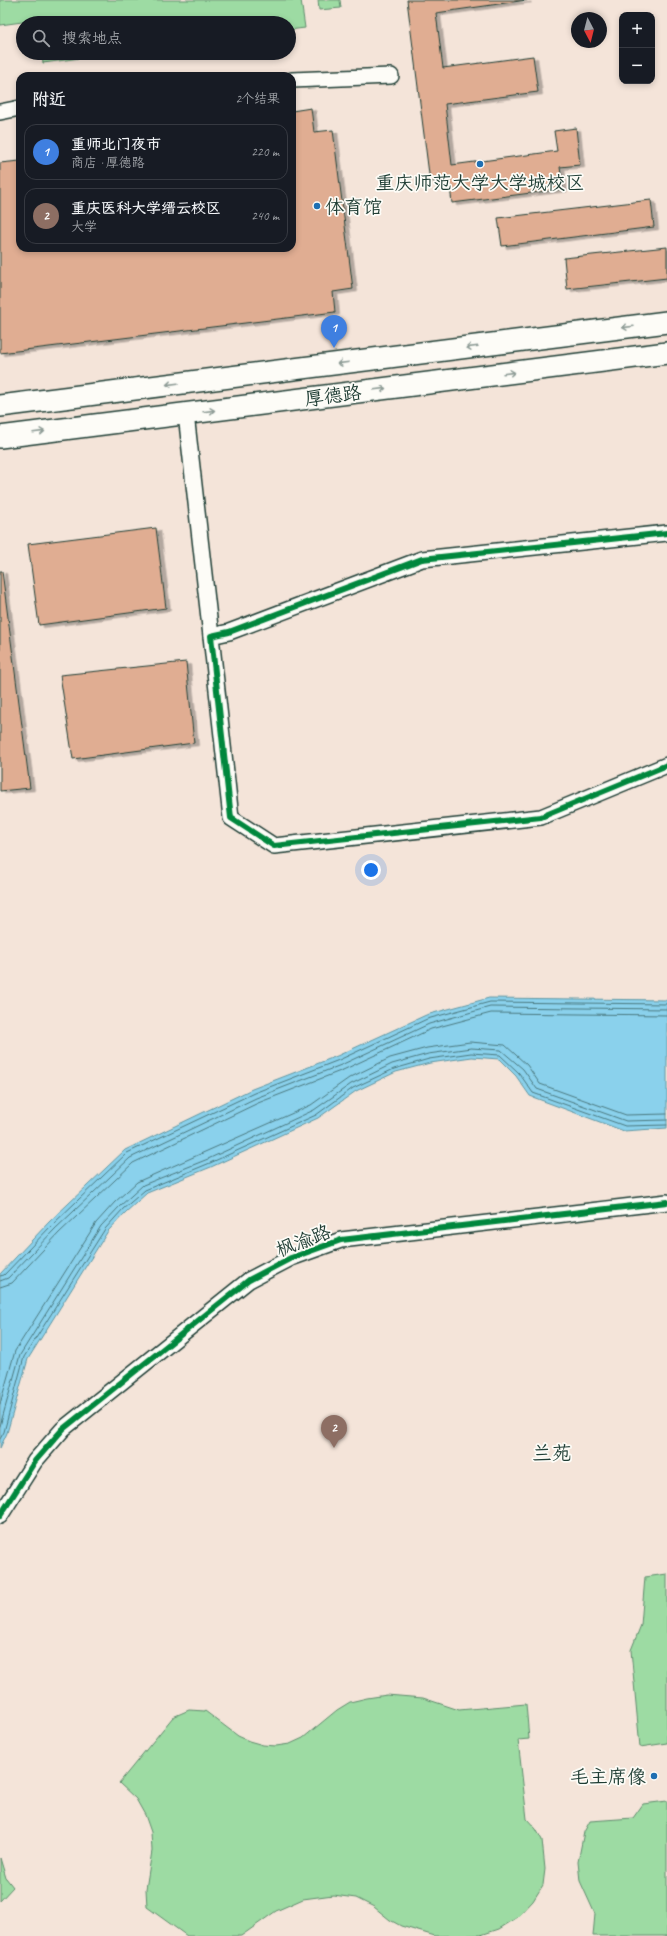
<!DOCTYPE html>
<html lang="zh">
<head>
<meta charset="utf-8">
<style>
  body { margin:0; font-family:Caveat,"LXGW WenKai TC",sans-serif; background:#20242c; color:#f1f3f6 }
  .controls { position:absolute; right:12px; top:12px; display:grid; overflow:hidden; border-radius:8px; box-shadow:0 2px 6px #0003 }
  .controls button { width:36px; height:36px; display:grid; place-items:center; padding:0; border:0; border-bottom:1px solid #363941; background:#171b24; color:#f1f3f6; font:20px sans-serif }
  .compass { position:absolute; left:571px; top:12px; width:36px; height:36px; border-radius:50%; background:#171b24; box-shadow:0 2px 6px #0003; rotate:173deg }
  .you { position:absolute; left:371px; top:870px; width:14px; height:14px; margin:-10px; border:3px solid #fff; border-radius:50%; background:#1a73e8; box-shadow:0 0 0 6px #1a73e833 }
  .badge { display:grid; place-items:center; width:26px; height:26px; border-radius:50%; background:#db2777; color:#fff; font-size:13px; font-weight:700 }
  .pin { position:absolute; translate:-50% -33px; filter:drop-shadow(0 1px 2px #0008) }
  .pin::after { content:''; position:absolute; top:21px; width:14px; height:12px; background:inherit; clip-path:polygon(0 0,100% 0,50% 100%) }
  .list { margin:0; padding:0; list-style:none }
  h2 { display:flex; justify-content:space-between; align-items:center; height:52px; margin:0; padding:0 16px; font-size:17px }
  h2 small { font-size:13px; font-weight:400; color:#9ea1a6 }
  .list li { display:grid; grid-template-columns:26px 1fr auto; gap:12px; align-items:center; box-sizing:border-box; height:56px; margin:0 8px 8px; padding:0 8px; border:1px solid #363941; border-radius:12px }
  .list b { display:block; font-size:15px; white-space:nowrap }
  .list p { margin:0; font-size:13px; white-space:nowrap; color:#9ea1a6 }
  .list em { font-size:13px; font-style:normal; color:#9ea1a6 }
  .icon { flex:none; width:22px; height:22px; fill:none; stroke:currentColor; stroke-width:2; stroke-linecap:round; stroke-linejoin:round }
  .map { position:relative; flex:none; width:667px; height:1936px; overflow:hidden }
  .search { position:absolute; background:#171b24; box-shadow:0 2px 6px #0003; left:16px; top:16px; width:280px; height:44px; display:flex; align-items:center; gap:10px; box-sizing:border-box; padding:0 14px; border-radius:22px; color:#9ea1a6; font-size:15px }
  .panel { position:absolute; background:#171b24; box-shadow:0 2px 6px #0003; left:16px; top:72px; width:280px; height:180px; border-radius:12px }
  .map>svg:first-child { display:block }
</style>
</head>
<body>
<div class="map">
<svg width="667" height="1936" viewBox="0 0 667 1936">
  <defs>
    <filter id="shadow"><feDropShadow dx="4.5" dy="2.5" stdDeviation="0" flood-color="#0004"/></filter>
  </defs>
  <rect width="100%" height="100%" fill="#f4e4d9"/>
  <filter id="ink" filterUnits="userSpaceOnUse"><feTurbulence type="fractalNoise" baseFrequency=".025" numOctaves="2"/><feDisplacementMap in="SourceGraphic" scale="8" xChannelSelector="R" yChannelSelector="G"/><feConvolveMatrix kernelMatrix="1 2 1 2 8 2 1 2 1" color-interpolation-filters="sRGB"/></filter>
  <g filter="url(#ink)">
    <g fill="#9ddba3" stroke="#5e8c6c">
      <polygon points="0,0 301,0 305,28 289,30 289,23 38,23 37,20 0,25"/>
      <polygon points="318,0 340,0 341,8 319,10"/>
      <polygon points="42,53 118,53 43,63"/>
      <polygon points="667,1574 667,1743 640,1747 631,1650 641,1625 645,1577"/>
      <polygon points="387,1695 423,1698 459,1710 526,1704 529,1739 518,1740 527,1819 536,1829 542,1840 545,1869 543,1885 533,1901 518,1917 499,1929 481,1935 435,1936 401,1926 390,1920 374,1907 356,1898 333,1895 303,1899 276,1911 241,1936 187,1936 147,1907 146,1889 152,1851 151,1832 145,1815 136,1799 119,1783 173,1717 189,1710 205,1711 238,1736 249,1741 263,1745 276,1746 290,1744 303,1738 337,1710 350,1702 367,1698"/>
      <polygon points="667,1801 667,1936 593,1936 595,1914 580,1881 578,1862 584,1832 590,1821 633,1818 643,1804"/>
      <polygon points="0,1858 6,1878 13,1887 0,1901"/>
    </g>
    <polygon fill="#8ad1ec" stroke="#5f96a2" points="489,998 667,1000 667,1128 624,1131 530,1096 516,1076 499,1059 472,1057 430,1063 396,1072 356,1091 318,1118 211,1167 147,1193 126,1212 108,1231 28,1359 7,1433 0,1448 0,1274 49,1222 125,1150 252,1089 337,1056 426,1015"/>
    <g fill="none" stroke-linecap="round" stroke-linejoin="round">
      <g stroke="#4a787e" stroke-width="1">
        <polyline points="0,1276 4,1275 52,1225 127,1153 254,1093 339,1060 427,1019 490,1002 667,1004"/>
        <polyline points="0,1281 8,1278 55,1229 130,1158 256,1098 341,1065 429,1024 490,1007 667,1009"/>
        <polyline points="0,1287 12,1283 59,1233 133,1163 258,1103 343,1070 431,1029 491,1013 667,1015"/>
        <polyline points="0,1404 15,1351 96,1223 115,1202 137,1182 311,1105 349,1078 390,1058 427,1048 470,1042 505,1045 527,1065 540,1084 626,1115 667,1114"/>
        <polyline points="0,1426 20,1355 101,1226 120,1206 143,1185 208,1159 314,1110 351,1084 392,1064 428,1054 471,1048 501,1050 523,1069 537,1089 626,1121 667,1120"/>
        <polyline points="0,1439 4,1432 24,1357 105,1229 123,1209 145,1190 210,1163 316,1115 353,1088 394,1069 429,1059 471,1053 500,1055 519,1073 533,1093 625,1126 667,1125"/>
      </g>
    </g>
    <g fill="#e0ad92" stroke="#1f3d34" filter="url(#shadow)">
      <polygon points="407,0 527,0 436,13 443,68 533,56 538,92 445,104 452,165 557,151 554,131 576,128 580,165 560,167 563,189 452,203 449,179 430,182"/>
      <polygon points="311,108 314,132 333,130 353,289 333,292 335,312 0,353 0,163 20,161 20,248 292,248 292,111"/>
      <polygon points="651,200 654,227 502,246 498,218"/>
      <polygon points="667,247 667,278 567,289 564,258"/>
      <polygon points="156,528 166,608 39,625 28,544"/>
      <polygon points="0,571 2,571 30,788 0,791"/>
      <polygon points="186,662 194,743 73,759 60,675"/>
    </g>
    <g fill="none" stroke-linecap="round" stroke-linejoin="round">
      <g stroke="#1f3d34" stroke-width="18">
        <g id="street">
          <polyline points="292,80 391,76"/>
          <polyline points="0,112 20,108"/>
          <polyline points="186,414 211,636"/>
          <polyline points="667,533 422,559 229,632 211,636 231,818 274,846 541,817 667,765"/>
          <polyline points="0,1516 35,1461 63,1429 249,1280 291,1258 341,1240 667,1202"/>
        </g>
      </g>
      <g stroke="#1f3d34" stroke-width="24">
        <g id="secondary">
          <polyline points="0,406 667,322"/>
          <polyline points="0,437 667,353"/>
        </g>
      </g>
      <use href="#street" stroke="#fdfcf7" stroke-width="15"/>
      <use href="#secondary" stroke="#fdfcf7" stroke-width="21"/>
      <g stroke="#fdfcf7" stroke-width="8">
        <g id="cycleway">
          <polyline points="667,533 422,559 229,632 211,636 231,818 274,846 541,817 667,765"/>
          <polyline points="0,1516 35,1461 63,1429 249,1280 291,1258 341,1240 667,1202"/>
        </g>
      </g>
      <use href="#cycleway" stroke="#00873e" stroke-width="6"/>
    </g>
    <defs><path id="oneway-shaft" d="M-6 0H5M1.5-3L5.5 0L1.5 3" fill="none" stroke-width="1.6" stroke-linecap="round" stroke-linejoin="round"/></defs>
    <g stroke="#8e9c96">
      <use href="#oneway-shaft" transform="translate(628 327) rotate(173)"/>
      <use href="#oneway-shaft" transform="translate(472 347) rotate(173)"/>
      <use href="#oneway-shaft" transform="translate(343 363) rotate(173)"/>
      <use href="#oneway-shaft" transform="translate(509 373) rotate(-7)"/>
      <use href="#oneway-shaft" transform="translate(172 384) rotate(173)"/>
      <use href="#oneway-shaft" transform="translate(380 389) rotate(-7)"/>
      <use href="#oneway-shaft" transform="translate(209 411) rotate(-7)"/>
      <use href="#oneway-shaft" transform="translate(39 432) rotate(-7)"/>
    </g>
  </g>
  <g fill="#1f6fb2" stroke="#fdfcf7" stroke-width="1.5">
    <circle cx="480" cy="164" r="4"/>
    <circle cx="317" cy="206" r="4"/>
    <circle cx="654" cy="1776" r="4"/>
  </g>
  <g text-anchor="middle" stroke-width="3.5" stroke-linejoin="round" paint-order="stroke">
    <g font-size="19" fill="#1f3d34" stroke="#fdfcf7">
      <text x="480" y="189">重庆师范大学大学城校区</text>
      <text x="325" y="213" text-anchor="start">体育馆</text>
      <text x="646" y="1783" text-anchor="end">毛主席像</text>
    </g>
    <g font-size="19" fill="#1f3d34" stroke="#fdfcf7">
      <text transform="translate(333 395) rotate(-7)" y="7">厚德路</text>
      <text transform="translate(303 1240) rotate(-21)" y="7">枫渝路</text>
    </g>
    <g font-size="20" fill="#1f3d34" stroke="#fdfcf7">
      <text x="552" y="1460">兰苑</text>
    </g>
  </g>
</svg>
<div class="controls">
<button>+</button>
<button>−</button>
</div>
<svg class="compass" viewBox="-18 -18 36 36"><path d="M0-13l5 13h-10z" fill="#e53935"/><path d="M0 13l5-13h-10z" fill="#9ea1a6"/></svg>
<div class="you"></div>
<div class="pin badge" style="left:334px;top:348px;background:#3f7fe0">1</div>
<div class="pin badge" style="left:334px;top:1448px;background:#8d6e63">2</div>
<div class="search"><svg class="icon" aria-label="search" viewBox="0 0 24 24"><circle cx="10" cy="10" r="6"/><path d="M15 15l6 6"/></svg>搜索地点</div>
<section class="panel">
<h2>附近<small>2个结果</small></h2>
<ul class="list">
<li><span class="badge" style="background:#3f7fe0">1</span><div><b>重师北门夜市</b><p>商店 · 厚德路</p></div><em>220 m</em></li>
<li><span class="badge" style="background:#8d6e63">2</span><div><b>重庆医科大学缙云校区</b><p>大学</p></div><em>240 m</em></li>
</ul>
</section>
</div>
</body>
</html>
